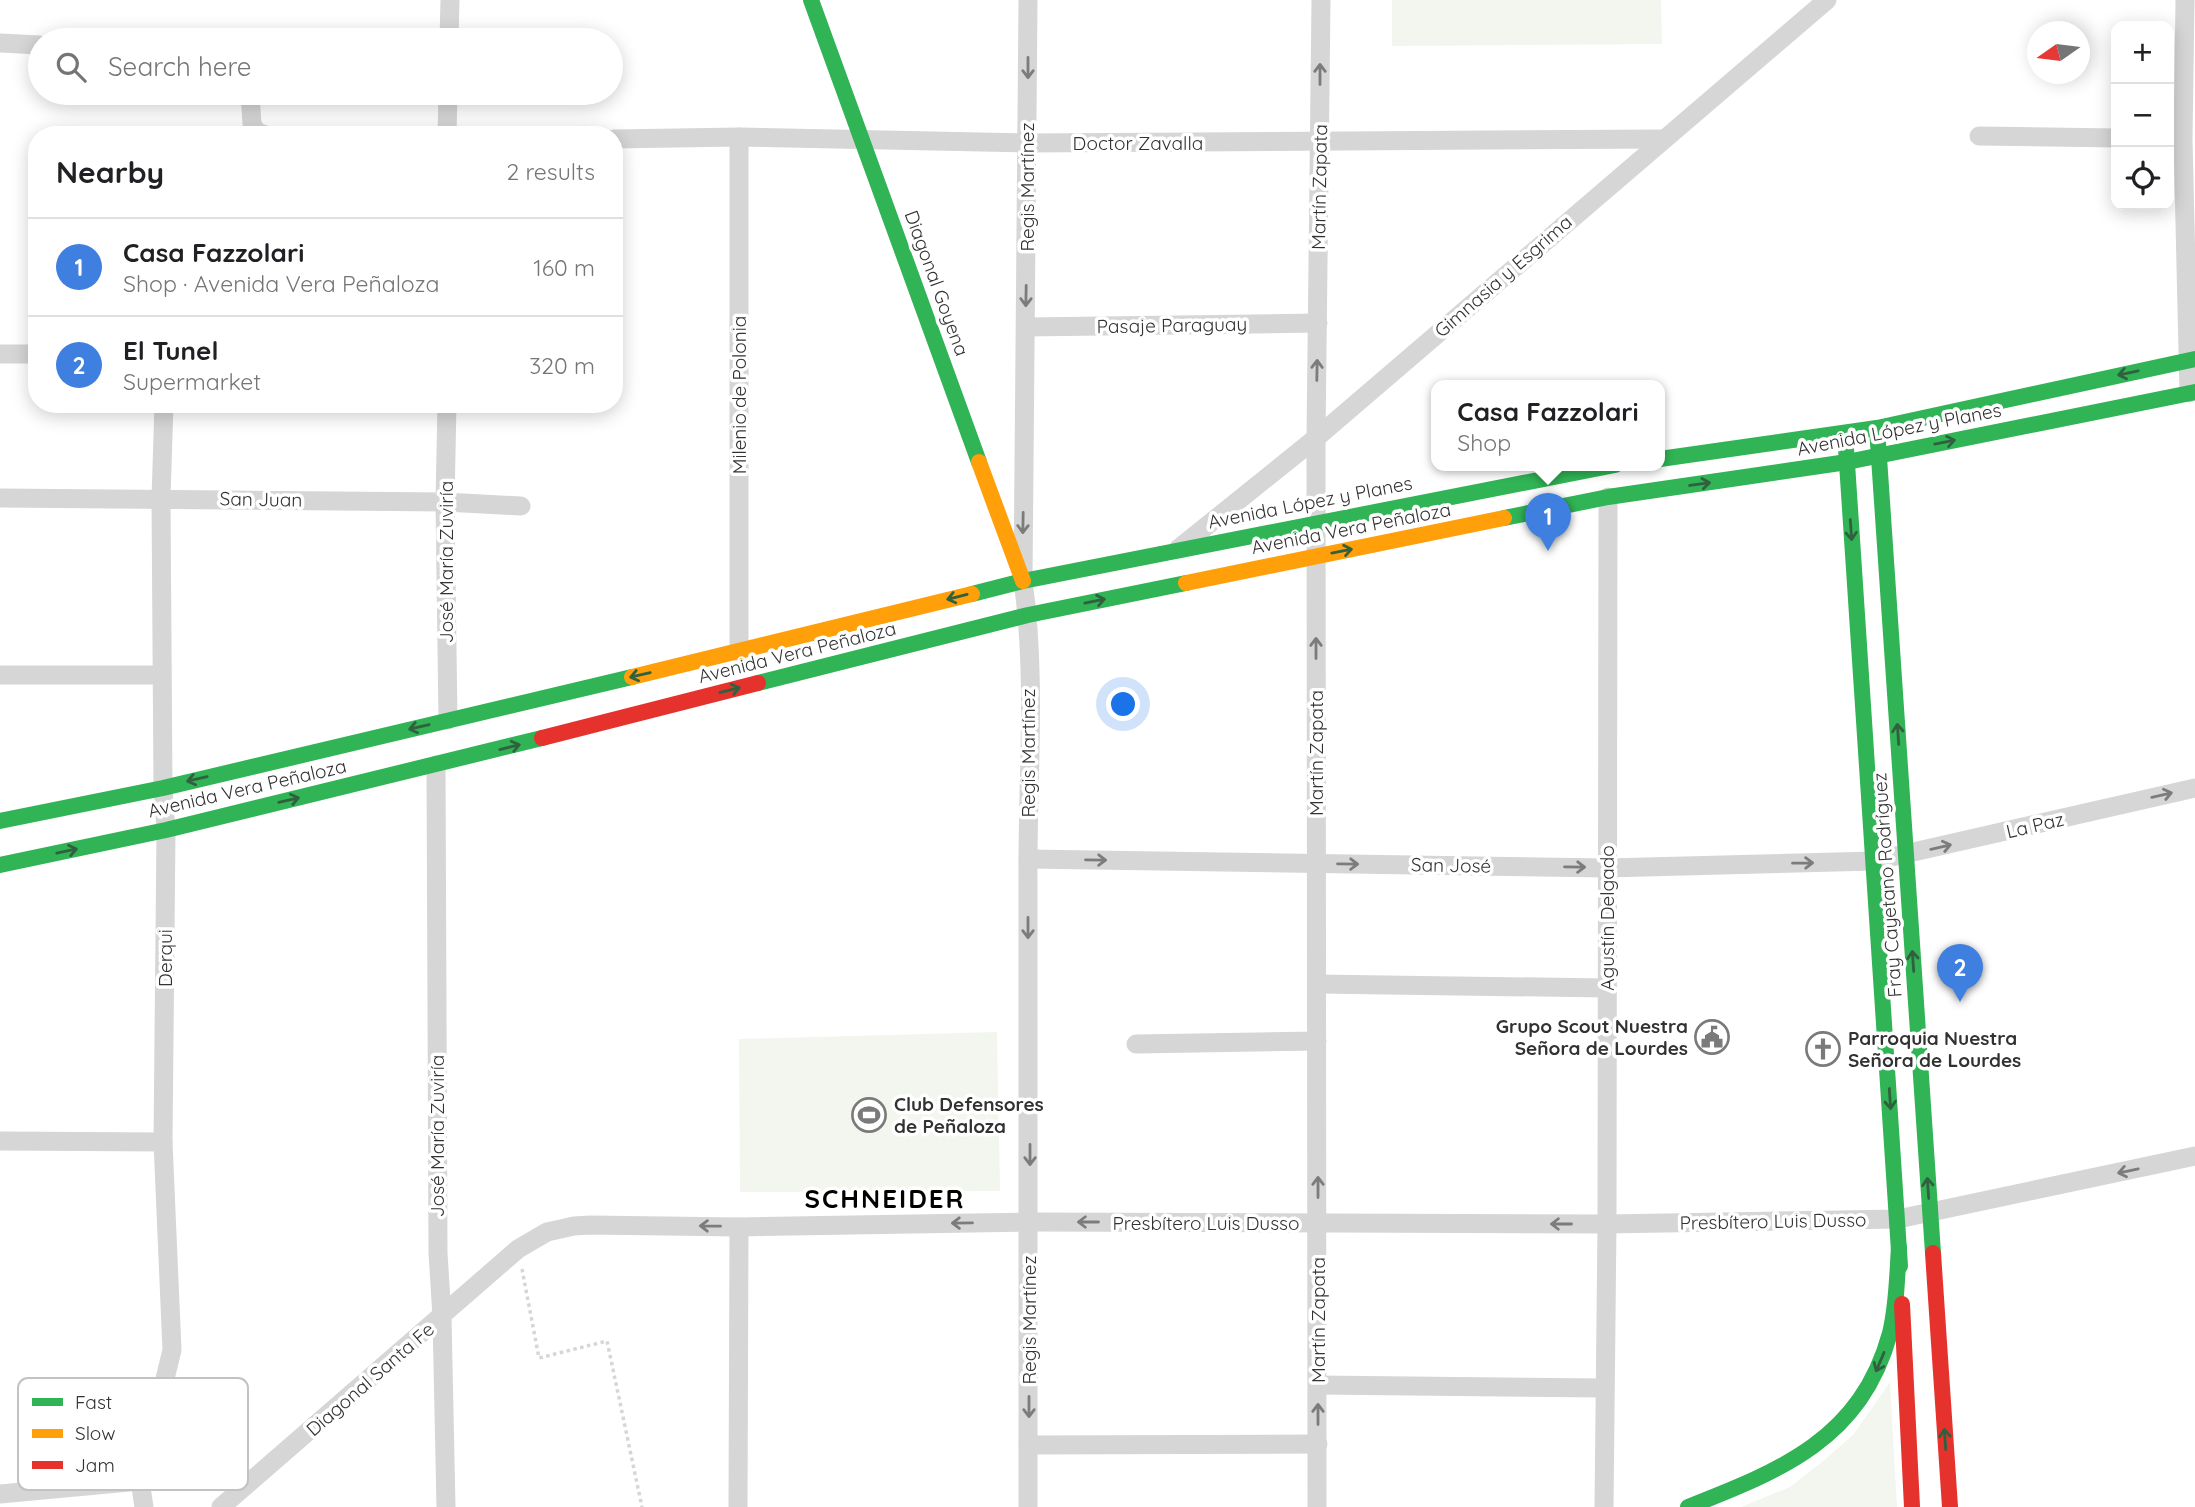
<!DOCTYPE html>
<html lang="en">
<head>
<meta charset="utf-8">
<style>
  body { margin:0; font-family:Quicksand,sans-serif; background:#f6f6f6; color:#202124 }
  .controls { position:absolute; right:21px; top:21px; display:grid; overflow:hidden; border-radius:14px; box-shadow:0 4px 18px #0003 }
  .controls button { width:63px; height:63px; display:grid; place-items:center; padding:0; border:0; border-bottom:2px solid #e0e0e0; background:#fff; color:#202124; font:35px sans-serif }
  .compass { position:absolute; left:2027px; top:21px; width:63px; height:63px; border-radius:50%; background:#fff; box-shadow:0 4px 18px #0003; rotate:256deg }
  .you { position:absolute; left:1124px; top:705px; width:24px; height:24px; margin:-18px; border:5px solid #fff; border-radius:50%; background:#1a73e8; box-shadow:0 0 0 10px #1a73e833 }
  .badge { display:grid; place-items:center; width:46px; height:46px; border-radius:50%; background:#111827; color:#fff; font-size:23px; font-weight:700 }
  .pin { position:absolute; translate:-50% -58px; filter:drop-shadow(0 2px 4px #0008) }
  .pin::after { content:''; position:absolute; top:37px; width:24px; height:21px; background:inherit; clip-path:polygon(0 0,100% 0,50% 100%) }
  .popup { position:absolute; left:1431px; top:380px; width:234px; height:91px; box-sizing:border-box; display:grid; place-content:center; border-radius:14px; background:#fff; filter:drop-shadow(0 2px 5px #0005); font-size:23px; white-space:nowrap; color:#757577 }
  .popup b { font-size:26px; color:#202124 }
  .popup::after { content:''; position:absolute; left:50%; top:100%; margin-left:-14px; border:14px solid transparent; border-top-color:#fff }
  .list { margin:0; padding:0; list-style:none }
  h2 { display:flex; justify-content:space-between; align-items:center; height:91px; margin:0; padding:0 28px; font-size:30px }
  h2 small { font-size:23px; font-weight:400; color:#757577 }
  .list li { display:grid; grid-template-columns:46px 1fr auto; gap:21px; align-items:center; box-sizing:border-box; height:98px; padding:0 28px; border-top:2px solid #e0e0e0 }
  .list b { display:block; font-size:26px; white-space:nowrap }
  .list p { margin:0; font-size:23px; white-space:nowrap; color:#757577 }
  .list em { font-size:23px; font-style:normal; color:#757577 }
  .icon { flex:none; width:38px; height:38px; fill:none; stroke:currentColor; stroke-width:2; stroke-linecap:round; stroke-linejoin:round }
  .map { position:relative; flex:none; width:2195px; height:1507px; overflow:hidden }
  .search { position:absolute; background:#fff; box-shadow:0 4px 18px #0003; left:28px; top:28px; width:595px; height:77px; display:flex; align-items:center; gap:18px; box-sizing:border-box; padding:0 24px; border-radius:38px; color:#757577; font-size:26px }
  .panel { position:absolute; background:#fff; box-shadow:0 4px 18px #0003; left:28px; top:126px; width:595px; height:287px; border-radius:28px }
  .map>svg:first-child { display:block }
</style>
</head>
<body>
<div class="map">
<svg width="2195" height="1507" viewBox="0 0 2195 1507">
  <rect width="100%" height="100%" fill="#fff"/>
  <g fill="#f2f6ee">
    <polygon points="1392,0 1661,0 1662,44 1392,46"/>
    <polygon points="997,1032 1000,1191 740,1192 739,1039"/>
    <polygon points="1890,1382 1897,1507 1741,1507 1790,1487 1822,1462 1853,1435"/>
  </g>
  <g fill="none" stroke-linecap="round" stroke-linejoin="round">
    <polyline stroke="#d6d6d6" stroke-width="3.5" stroke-dasharray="3.5 3.5" stroke-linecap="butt" points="522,1269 539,1358 607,1341 642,1507"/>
    <g stroke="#d6d6d6" stroke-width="19">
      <path d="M 1028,0 L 1023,581 C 1037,680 1027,782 1028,882 C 1029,1091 1029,1299 1028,1507"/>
      <polyline points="2185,0 2183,139 2189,393"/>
      <polyline points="449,40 450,0"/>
      <polyline points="0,43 40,45"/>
      <polyline points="250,93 252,124 257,132 265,135"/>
      <polyline points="447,135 448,93"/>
      <polyline points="1979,136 2116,138"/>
      <polyline points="614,139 739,137 1028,143 1662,139"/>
      <polyline points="1026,327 1318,323"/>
      <polyline points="0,354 37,354"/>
      <polyline points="447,404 445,502 448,720"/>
      <polyline points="0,498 445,502 521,506"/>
      <polyline points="1178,549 1316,438 1827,0"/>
      <polyline points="739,652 739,137"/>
      <polyline points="0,675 162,675"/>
      <polyline points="436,765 438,1253 442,1317 446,1507"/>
      <polyline points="1028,859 1607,868 1874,861 2195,788"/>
      <polyline points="1317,984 1607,988"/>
      <polyline points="1136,1044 1317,1041"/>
      <polyline points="0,1141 163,1142"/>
      <polyline points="1318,1385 1605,1388"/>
      <polyline points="1028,1445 1318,1444"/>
      <polyline points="0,1494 140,1481"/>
      <polyline points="144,1507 140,1481 172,1350 163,1142 166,830 163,788 161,498 164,404"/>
      <polyline points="221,1507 518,1249 547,1232 574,1226 590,1225 739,1227 1030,1222 1607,1224 1898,1219 2195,1156"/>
      <polyline points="738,1507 739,1227"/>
      <polyline points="1317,1507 1316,438 1321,0"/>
      <polyline points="1604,1507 1607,1224 1608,497"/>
    </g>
    <g stroke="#30b455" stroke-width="16">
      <polyline points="811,0 979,462"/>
      <polyline points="1877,428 1933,1253"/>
      <polyline points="1845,433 1900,1266"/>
      <polyline points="1660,459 1877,428 2195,359"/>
      <polyline points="1504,518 1608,497 1847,462 2195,392"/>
      <polyline points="972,594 1023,581 1615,465"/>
      <polyline points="758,683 1028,615 1186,583"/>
      <polyline points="0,821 163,788 632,677"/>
      <polyline points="0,865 166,830 542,738"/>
      <path d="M 1688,1507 C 1782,1470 1861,1439 1890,1333 C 1897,1305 1897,1275 1899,1247"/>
    </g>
    <g stroke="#ff9f0a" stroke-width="16">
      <polyline points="979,462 1023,581"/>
      <polyline points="1186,583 1504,518"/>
      <polyline points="632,677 972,594"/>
    </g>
    <g stroke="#e5322d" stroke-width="16">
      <polyline points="542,738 758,683"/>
      <polyline points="1933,1253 1950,1507"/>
      <polyline points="1902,1304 1912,1507"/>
    </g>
  </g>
  <defs><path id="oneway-shaft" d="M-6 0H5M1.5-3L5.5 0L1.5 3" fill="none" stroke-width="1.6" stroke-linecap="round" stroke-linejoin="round" transform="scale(1.75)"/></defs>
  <g stroke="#7c7c7c">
    <use href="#oneway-shaft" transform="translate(1028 68) rotate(90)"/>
    <use href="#oneway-shaft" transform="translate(1320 74) rotate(-90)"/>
    <use href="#oneway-shaft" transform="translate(1026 296) rotate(91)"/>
    <use href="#oneway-shaft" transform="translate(1317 370) rotate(-89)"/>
    <use href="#oneway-shaft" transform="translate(1023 523) rotate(91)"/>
    <use href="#oneway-shaft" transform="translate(1316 648) rotate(-90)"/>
    <use href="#oneway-shaft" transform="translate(2162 795) rotate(-13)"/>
    <use href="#oneway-shaft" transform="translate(1941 847) rotate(-13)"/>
    <use href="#oneway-shaft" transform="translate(1096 860) rotate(1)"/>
    <use href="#oneway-shaft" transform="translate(1803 863) rotate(-1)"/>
    <use href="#oneway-shaft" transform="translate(1348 864) rotate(1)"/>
    <use href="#oneway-shaft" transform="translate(1575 867) rotate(1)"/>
    <use href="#oneway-shaft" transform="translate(1028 928) rotate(90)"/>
    <use href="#oneway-shaft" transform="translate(1030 1155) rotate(90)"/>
    <use href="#oneway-shaft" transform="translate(2128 1171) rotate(168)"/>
    <use href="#oneway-shaft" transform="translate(1318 1187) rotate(-90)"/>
    <use href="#oneway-shaft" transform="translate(1088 1222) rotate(-180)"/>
    <use href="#oneway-shaft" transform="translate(962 1223) rotate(179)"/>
    <use href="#oneway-shaft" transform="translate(1561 1224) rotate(-180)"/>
    <use href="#oneway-shaft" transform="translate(710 1226) rotate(-179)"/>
    <use href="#oneway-shaft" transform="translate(1029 1407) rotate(90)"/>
    <use href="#oneway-shaft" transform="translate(1318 1414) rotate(-90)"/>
  </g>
  <g stroke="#31603e">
    <use href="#oneway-shaft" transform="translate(2128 373) rotate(168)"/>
    <use href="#oneway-shaft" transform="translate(1945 442) rotate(-11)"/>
    <use href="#oneway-shaft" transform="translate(1700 484) rotate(-8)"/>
    <use href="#oneway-shaft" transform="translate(1851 530) rotate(86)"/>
    <use href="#oneway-shaft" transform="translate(1342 551) rotate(-11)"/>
    <use href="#oneway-shaft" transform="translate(957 597) rotate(166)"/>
    <use href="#oneway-shaft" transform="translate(1095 601) rotate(-11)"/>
    <use href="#oneway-shaft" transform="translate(640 675) rotate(167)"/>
    <use href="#oneway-shaft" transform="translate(730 690) rotate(-14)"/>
    <use href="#oneway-shaft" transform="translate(419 727) rotate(167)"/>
    <use href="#oneway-shaft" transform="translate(1898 734) rotate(-94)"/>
    <use href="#oneway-shaft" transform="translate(510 747) rotate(-14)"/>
    <use href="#oneway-shaft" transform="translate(197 779) rotate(167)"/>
    <use href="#oneway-shaft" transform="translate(289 800) rotate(-13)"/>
    <use href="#oneway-shaft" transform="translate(67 851) rotate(-12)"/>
    <use href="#oneway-shaft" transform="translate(1913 961) rotate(-94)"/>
    <use href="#oneway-shaft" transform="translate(1890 1099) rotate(86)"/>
    <use href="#oneway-shaft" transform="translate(1928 1188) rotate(-94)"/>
    <use href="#oneway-shaft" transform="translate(1880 1362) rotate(113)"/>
    <use href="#oneway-shaft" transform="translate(1945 1439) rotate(-94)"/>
  </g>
  <defs>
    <g id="civic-ring" transform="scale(1.75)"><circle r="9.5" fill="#fff" stroke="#7a7a7a" stroke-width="1.5"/><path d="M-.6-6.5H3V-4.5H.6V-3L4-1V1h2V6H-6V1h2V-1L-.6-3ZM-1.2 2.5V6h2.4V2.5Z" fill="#7a7a7a"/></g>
    <g id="church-ring" transform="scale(1.75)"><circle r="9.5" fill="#fff" stroke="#7a7a7a" stroke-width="1.5"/><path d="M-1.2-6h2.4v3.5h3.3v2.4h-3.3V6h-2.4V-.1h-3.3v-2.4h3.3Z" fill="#7a7a7a"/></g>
    <g id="stadium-ring" transform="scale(1.75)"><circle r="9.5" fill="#fff" stroke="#7a7a7a" stroke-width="1.5"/><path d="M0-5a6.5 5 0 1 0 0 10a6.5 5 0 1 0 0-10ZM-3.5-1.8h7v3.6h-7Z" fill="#7a7a7a"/></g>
  </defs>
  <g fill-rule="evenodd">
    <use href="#civic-ring" x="1712" y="1037"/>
    <use href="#church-ring" x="1823" y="1049"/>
    <use href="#stadium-ring" x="869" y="1115"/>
  </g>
  <g text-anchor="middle" stroke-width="7" stroke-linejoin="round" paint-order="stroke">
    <g font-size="19" fill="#323232" stroke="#fff">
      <text x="1138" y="150">Doctor Zavalla</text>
      <text transform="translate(1027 187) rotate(-90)" y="7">Regis Martínez</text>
      <text transform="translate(1319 187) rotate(-89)" y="7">Martín Zapata</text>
      <text transform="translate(1503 276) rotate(-41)" y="7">Gimnasia y Esgrima</text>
      <text transform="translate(937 283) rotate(70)" y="7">Diagonal Goyena</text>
      <text transform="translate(1172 325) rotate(-1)" y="7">Pasaje Paraguay</text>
      <text transform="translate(739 395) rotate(-90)" y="7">Milenio de Polonia</text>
      <text transform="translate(1899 429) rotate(-11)" y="7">Avenida López y Planes</text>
      <text transform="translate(261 499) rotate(1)" y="7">San Juan</text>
      <text transform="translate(1310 502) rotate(-11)" y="7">Avenida López y Planes</text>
      <text transform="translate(1351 528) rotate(-11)" y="7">Avenida Vera Peñaloza</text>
      <text transform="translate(446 562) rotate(-90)" y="7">José María Zuviría</text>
      <text transform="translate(797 652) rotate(-14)" y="7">Avenida Vera Peñaloza</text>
      <text transform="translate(1028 753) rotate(-90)" y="7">Regis Martínez</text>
      <text transform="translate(1316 753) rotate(-90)" y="7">Martín Zapata</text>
      <text transform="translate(247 788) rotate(-13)" y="7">Avenida Vera Peñaloza</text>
      <text transform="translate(2035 825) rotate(-13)" y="7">La Paz</text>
      <text transform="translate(1451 865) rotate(1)" y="7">San José</text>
      <text transform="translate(1887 885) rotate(-94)" y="7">Fray Cayetano Rodríguez</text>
      <text transform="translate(1607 918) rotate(-90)" y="7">Agustín Delgado</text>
      <text transform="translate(165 958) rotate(-90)" y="7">Derqui</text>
      <text transform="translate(437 1136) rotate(-90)" y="7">José María Zuviría</text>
      <text transform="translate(1773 1221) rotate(-1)" y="7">Presbítero Luis Dusso</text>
      <text x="1206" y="1230">Presbítero Luis Dusso</text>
      <text transform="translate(1029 1320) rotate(-90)" y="7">Regis Martínez</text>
      <text transform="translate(1318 1320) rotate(-90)" y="7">Martín Zapata</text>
      <text transform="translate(370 1379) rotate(-41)" y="7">Diagonal Santa Fe</text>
    </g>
    <g font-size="19" font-weight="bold" fill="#323232" stroke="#fff" text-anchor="start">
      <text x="1688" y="1033" text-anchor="end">Grupo Scout Nuestra<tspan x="1688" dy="22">Señora de Lourdes</tspan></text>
      <text x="1848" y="1045">Parroquia Nuestra<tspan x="1848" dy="22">Señora de Lourdes</tspan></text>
      <text x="894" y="1111">Club Defensores<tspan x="894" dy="22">de Peñaloza</tspan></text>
    </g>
    <g font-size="26" font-weight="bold" letter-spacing="2" fill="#000" stroke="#fff">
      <text x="885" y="1208">SCHNEIDER</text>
    </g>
  </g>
  <rect x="18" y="1378" width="230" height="112" rx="10" fill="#fff" stroke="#c2c2c2" stroke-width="2"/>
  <rect x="32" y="1398" width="31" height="8" fill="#30b455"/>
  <rect x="32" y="1429" width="31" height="9" fill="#ff9f0a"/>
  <rect x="32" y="1461" width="31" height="8" fill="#e5322d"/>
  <g font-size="19" fill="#323232">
    <text x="75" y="1409">Fast</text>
    <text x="75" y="1440">Slow</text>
    <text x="75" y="1472">Jam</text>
  </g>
</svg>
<div class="controls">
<button>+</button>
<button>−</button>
<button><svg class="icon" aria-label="locate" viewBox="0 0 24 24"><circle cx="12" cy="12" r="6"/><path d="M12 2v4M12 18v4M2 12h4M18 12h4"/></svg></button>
</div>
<svg class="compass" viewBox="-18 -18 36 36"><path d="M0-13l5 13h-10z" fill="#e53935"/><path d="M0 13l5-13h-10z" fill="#757577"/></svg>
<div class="you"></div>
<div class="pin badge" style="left:1548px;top:551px;background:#3f7fe0">1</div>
<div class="popup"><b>Casa Fazzolari</b>Shop</div>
<div class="pin badge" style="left:1960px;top:1002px;background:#3f7fe0">2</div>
<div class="search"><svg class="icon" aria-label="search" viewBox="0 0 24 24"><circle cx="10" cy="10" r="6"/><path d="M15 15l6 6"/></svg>Search here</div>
<section class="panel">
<h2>Nearby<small>2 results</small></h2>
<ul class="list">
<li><span class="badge" style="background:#3f7fe0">1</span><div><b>Casa Fazzolari</b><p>Shop · Avenida Vera Peñaloza</p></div><em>160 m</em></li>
<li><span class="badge" style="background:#3f7fe0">2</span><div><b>El Tunel</b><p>Supermarket</p></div><em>320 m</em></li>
</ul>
</section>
</div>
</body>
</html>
